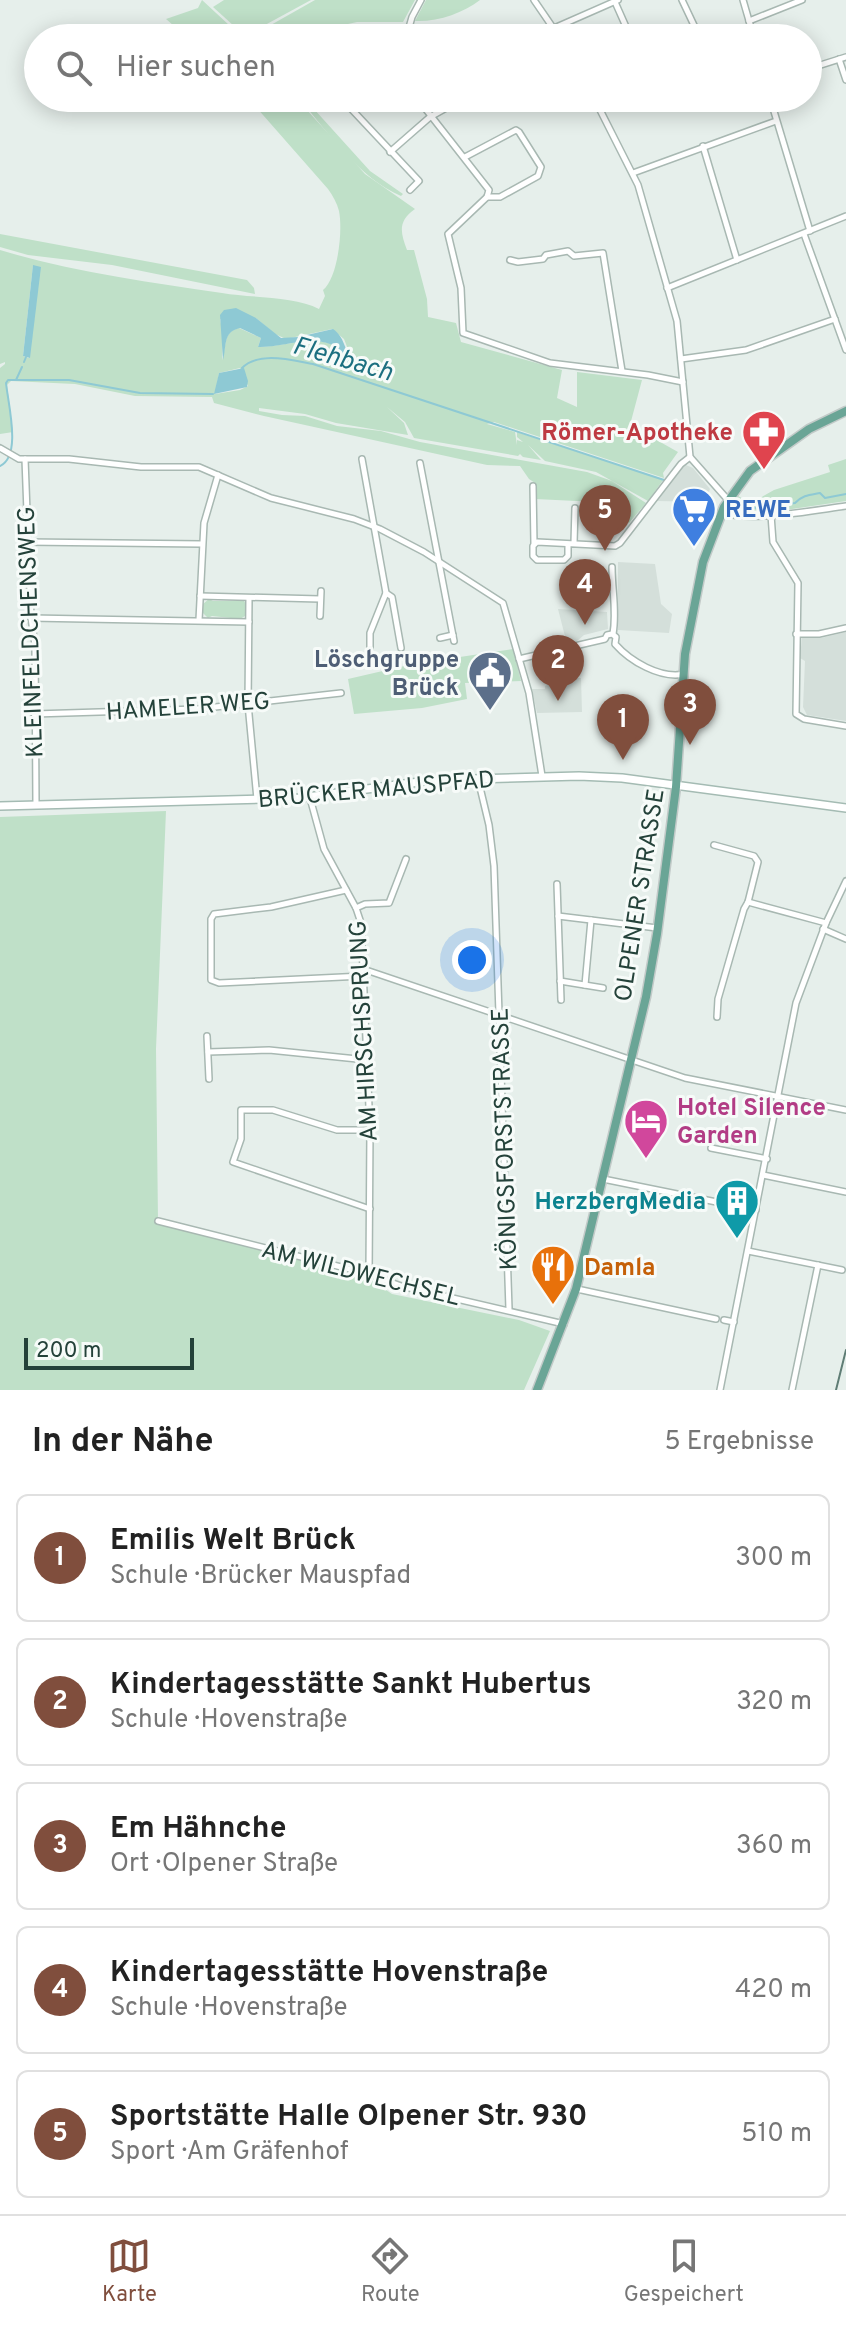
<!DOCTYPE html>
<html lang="de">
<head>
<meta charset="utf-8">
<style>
  body { margin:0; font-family:Overpass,sans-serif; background:#f6f6f6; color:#222 }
  .scale { position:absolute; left:24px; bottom:20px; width:170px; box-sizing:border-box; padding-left:8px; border:4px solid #24423a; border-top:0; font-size:22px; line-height:28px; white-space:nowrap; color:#24423a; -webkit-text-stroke:6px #f7fbf9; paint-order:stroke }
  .you { position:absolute; left:472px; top:960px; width:28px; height:28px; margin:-20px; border:6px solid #fff; border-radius:50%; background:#1a73e8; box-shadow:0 0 0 12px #1a73e833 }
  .badge { display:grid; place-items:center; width:52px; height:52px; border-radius:50%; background:#804e3d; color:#fff; font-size:26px; font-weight:700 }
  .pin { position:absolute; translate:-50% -66px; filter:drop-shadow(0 2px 4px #0008) }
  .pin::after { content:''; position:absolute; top:42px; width:28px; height:24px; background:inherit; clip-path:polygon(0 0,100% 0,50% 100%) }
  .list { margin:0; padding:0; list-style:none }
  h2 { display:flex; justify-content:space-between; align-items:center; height:104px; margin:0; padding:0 32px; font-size:34px }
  h2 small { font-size:26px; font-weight:400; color:#767676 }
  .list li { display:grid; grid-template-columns:52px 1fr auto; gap:24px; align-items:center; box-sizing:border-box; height:128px; margin:0 16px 16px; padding:0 16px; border:2px solid #e0e0e0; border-radius:12px }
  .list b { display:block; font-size:30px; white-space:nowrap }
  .list p { margin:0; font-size:26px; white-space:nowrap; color:#767676 }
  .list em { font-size:26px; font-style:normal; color:#767676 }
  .icon { flex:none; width:44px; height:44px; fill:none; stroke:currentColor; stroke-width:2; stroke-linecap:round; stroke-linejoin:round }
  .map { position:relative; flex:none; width:846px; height:1390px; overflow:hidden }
  .search { position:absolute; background:#fff; box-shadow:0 4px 20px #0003; left:24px; right:24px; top:24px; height:88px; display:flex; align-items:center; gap:20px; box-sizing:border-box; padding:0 28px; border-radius:44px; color:#767676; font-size:30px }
  .sheet { height:824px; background:#fff }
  nav { display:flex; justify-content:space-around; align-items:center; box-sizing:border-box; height:112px; border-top:2px solid #e0e0e0; background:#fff; font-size:22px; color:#767676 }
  nav a { display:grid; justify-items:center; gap:4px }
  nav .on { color:#804e3d }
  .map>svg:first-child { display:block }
</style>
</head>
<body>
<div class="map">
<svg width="846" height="1390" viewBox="0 0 846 1390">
  <rect width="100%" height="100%" fill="#e6efeb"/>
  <g fill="#d4dfda">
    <polygon points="686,465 693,468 710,489 704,502 657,501 683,466"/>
    <polygon points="618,562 655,564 661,604 672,614 669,633 618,630"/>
    <polygon points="558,609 607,612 608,629 584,635 577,641 567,644"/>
    <polygon points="846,632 846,721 807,715 803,707 805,661 800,658 802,638 821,638"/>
    <polygon points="571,678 581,678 582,712 537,713 532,689 545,689 545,686"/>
  </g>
  <g fill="#bfe0c8" fill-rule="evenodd">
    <polygon points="202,0 243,38 188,38 166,19 198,8"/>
    <polygon points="224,0 311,0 245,36 213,7"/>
    <polygon points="315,0 415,0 403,22 357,22 339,26 307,38 248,38"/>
    <path d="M 426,0 L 480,0 C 463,13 438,22 415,21 Z"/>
    <path d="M 248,98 L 296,98 L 365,174 L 415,209 C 398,221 400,232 407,250 L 414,250 L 427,299 L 428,317 L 456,323 L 461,342 L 562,370 L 557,398 L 577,407 L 577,372 L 642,380 L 630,425 L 678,452 L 663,473 L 664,478 L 494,422 L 487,424 L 515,432 L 517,445 L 517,440 L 523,442 L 517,437 L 517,432 L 663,480 L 648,501 L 596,472 L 545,461 L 528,445 L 541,460 L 523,457 L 520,454 L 518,456 L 414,438 L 405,422 L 387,407 L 404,423 L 408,435 L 336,423 L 305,414 L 259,408 L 259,411 L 282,415 L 305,416 L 337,426 L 381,431 L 420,442 L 587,472 L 612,481 L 646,503 L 629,523 L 618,516 L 618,503 L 535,499 L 535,483 L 529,479 L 520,466 L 487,465 L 264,416 L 214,403 L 212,397 L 135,396 L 75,384 L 11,381 L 7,385 L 13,432 L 0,434 L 0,368 L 5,364 L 5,362 L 0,364 L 0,250 C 72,272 148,282 222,293 C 250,298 295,296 319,309 L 325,296 L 323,290 C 338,278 343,230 339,211 C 337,203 333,196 328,189 ZM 33,265 L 30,357 L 29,358 L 23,356 ZM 256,318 L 275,334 L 286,339 L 332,329 L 344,339 L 351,357 L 361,364 L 365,375 L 336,358 L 342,352 C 324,330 282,348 258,347 L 261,338 L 239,328 C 222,332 227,347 222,360 L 223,334 L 220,319 ZM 240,368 L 248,386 L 240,390 L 215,394 L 219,373 Z"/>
    <path d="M 299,98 L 304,98 L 370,171 L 403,194 L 401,196 C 359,178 328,133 299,98 Z"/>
    <polygon points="0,234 247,280 254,288 255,294 112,265 28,255 0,247"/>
    <polygon points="846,459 846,501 792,509 736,511 730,508 738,496 751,503 774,490 830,472 828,465"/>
    <polygon points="209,599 213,601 244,601 247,606 245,616 240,619 212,616 208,618 202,612 203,604"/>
    <polygon points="513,649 521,681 465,683 467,699 422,708 354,714 348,679 413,664"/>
    <polygon points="166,811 156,1049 158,1221 363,1274 392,1294 519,1320 550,1331 524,1390 0,1390 0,817"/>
  </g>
  <g fill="#8ec9d4">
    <polygon points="33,265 41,267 30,358 23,356"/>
    <path d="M 236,308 L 256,318 L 281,338 L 298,337 L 333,329 C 345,337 343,349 353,359 C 360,365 364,364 367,374 L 336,358 L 342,353 C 325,330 282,348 258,347 L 261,338 L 240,328 C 222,332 227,347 223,360 L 220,315 L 224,310 Z"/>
    <polygon points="244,368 248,381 247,387 214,394 219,373"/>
  </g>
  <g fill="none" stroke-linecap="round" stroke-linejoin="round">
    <g stroke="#8ec9d4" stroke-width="2">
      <polyline points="24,362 26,357"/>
      <path d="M 242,368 C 259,351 291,360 313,364 L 664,480"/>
      <polyline points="16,380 22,367"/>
      <path d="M 0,466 C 22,456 8,404 6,383 L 8,380 L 69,380 L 140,393 L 213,394"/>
      <path d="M 736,510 L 795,503 C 803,495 809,495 820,493 L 825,498 L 846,494"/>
    </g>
    <g stroke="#a8b8b2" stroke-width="8">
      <g id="street">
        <polyline points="534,0 560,38"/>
        <polyline points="682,0 700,38"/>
        <polyline points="743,0 754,38"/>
        <polyline points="615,2 631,38"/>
        <polyline points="749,21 802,0"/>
        <polyline points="552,29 618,0"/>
        <polyline points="406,38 412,17 421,0"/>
        <polyline points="839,59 846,80"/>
        <polyline points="808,69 846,57"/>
        <polyline points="341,98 419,181 410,190"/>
        <polyline points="417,98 489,190 487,197 448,234 461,288 463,333 550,363 648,375 683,382"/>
        <polyline points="594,98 638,185 677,321 690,457 728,500"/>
        <polyline points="770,98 810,231"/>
        <polyline points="703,146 737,260"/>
        <polyline points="390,152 430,117 464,98"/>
        <polyline points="465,157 516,130 519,132 541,167 538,176 500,197 487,197"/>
        <polyline points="633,173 776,121"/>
        <polyline points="804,234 846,350"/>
        <polyline points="510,260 518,262 543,259 546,255 568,251 574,256 603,253 622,371"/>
        <polyline points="667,288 846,216"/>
        <polyline points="681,359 746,350 835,319"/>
        <polyline points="0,448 19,459 69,459 141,467 199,467 271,498 354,519 380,529 424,552 503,603 529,693 542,776"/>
        <polyline points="25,459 31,618 35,645 36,805"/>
        <polyline points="362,459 386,593 370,633 370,647"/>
        <polyline points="420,463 454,641"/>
        <polyline points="533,486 534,544"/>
        <path d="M 722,512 C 749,523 815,510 846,506"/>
        <polyline points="771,515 773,542 798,583 796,714 804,719 846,726"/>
        <polyline points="27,542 202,544"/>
        <polyline points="574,543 575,508"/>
        <polyline points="568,544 568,556 564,560 537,560 533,556 533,546 537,542 615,546 620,543 681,464 690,457"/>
        <path d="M 612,567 C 612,590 617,611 613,634"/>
        <polyline points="386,593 392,597 401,648"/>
        <polyline points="200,596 320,599"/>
        <polyline points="249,598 248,704 257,799"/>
        <polyline points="320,616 321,591"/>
        <polyline points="31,618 249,622"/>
        <polyline points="199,620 204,523 218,475"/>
        <polyline points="796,634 819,634 846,628"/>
        <polyline points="440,638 453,635"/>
        <path d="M 519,659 L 605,639 L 607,635 L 612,634 L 616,637 L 615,644 C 630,661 660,679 684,674"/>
        <polyline points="34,714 197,709 341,693"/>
        <polyline points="478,779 489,825 494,866 509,1309"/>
        <polyline points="310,798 324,849 356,908 361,923 370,1130 369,1274"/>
        <polyline points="714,845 754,856 758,862 748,902 744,909 718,999 717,1017"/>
        <polyline points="557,884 561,1000"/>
        <polyline points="346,890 271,907 214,914 211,919 211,980 219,983 363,976"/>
        <polyline points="748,902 826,923"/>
        <polyline points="356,908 365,904 389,903 406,859"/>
        <polyline points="558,916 657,928"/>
        <polyline points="823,929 846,939"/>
        <polyline points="363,969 685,1078 846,1110"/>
        <polyline points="560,981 603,988"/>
        <polyline points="585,985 591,920"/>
        <polyline points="207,1036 209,1079"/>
        <polyline points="208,1052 269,1050 367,1060"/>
        <polyline points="711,1148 767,1159"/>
        <polyline points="763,1175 846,1192"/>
        <polyline points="603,1179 756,1210"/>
        <polyline points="370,1209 233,1162 241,1139 241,1110 273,1110 337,1130 370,1130"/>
        <polyline points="158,1221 369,1274 401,1286 564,1324"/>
        <polyline points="748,1251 842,1270"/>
        <polyline points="577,1289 716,1319"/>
        <polyline points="724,1320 734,1322"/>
        <polyline points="720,1390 796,1003 826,923 846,881"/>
        <polyline points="792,1390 818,1265"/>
      </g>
    </g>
    <g stroke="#a4bbb3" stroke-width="10">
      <polyline id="secondary" points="0,806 300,798 434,780 579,776 622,778 846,808"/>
    </g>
    <g stroke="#c2cac8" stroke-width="11">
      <polyline id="primary" points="537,1390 576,1289 646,997 657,934 676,787 685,654 703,562 724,507 750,471 809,429 846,411"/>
    </g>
    <use href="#street" stroke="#fff" stroke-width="5"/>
    <use href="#secondary" stroke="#fff" stroke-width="7"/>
    <use href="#primary" stroke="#6aa596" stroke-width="8"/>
    <polyline stroke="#5f7d75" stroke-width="2" points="836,1390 846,1350"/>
  </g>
  <defs>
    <g id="pharmacy-pin" transform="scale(2.3)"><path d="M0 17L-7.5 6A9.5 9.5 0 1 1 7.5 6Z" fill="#e0444e" stroke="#f7fbf9"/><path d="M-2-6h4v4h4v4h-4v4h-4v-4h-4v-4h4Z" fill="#fff"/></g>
    <g id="supermarket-pin" transform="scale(2.3)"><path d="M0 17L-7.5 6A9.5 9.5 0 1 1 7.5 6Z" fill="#3f7fe0" stroke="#f7fbf9"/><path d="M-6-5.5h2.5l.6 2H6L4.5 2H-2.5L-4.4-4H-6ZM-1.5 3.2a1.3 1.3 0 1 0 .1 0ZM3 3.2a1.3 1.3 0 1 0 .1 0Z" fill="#fff"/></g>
    <g id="civic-pin" transform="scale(2.3)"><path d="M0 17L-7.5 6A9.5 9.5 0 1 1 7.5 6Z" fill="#5c6f8a" stroke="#f7fbf9"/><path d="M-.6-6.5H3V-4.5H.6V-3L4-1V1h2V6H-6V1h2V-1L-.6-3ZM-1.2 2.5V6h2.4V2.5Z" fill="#fff"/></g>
    <g id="hotel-pin" transform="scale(2.3)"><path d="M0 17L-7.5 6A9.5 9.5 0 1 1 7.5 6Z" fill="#d1479c" stroke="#f7fbf9"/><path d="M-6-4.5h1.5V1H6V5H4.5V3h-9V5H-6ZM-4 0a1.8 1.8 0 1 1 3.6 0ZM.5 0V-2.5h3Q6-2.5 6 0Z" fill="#fff"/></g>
    <g id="building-pin" transform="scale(2.3)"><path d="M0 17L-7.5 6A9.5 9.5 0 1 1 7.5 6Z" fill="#0f9aa8" stroke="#f7fbf9"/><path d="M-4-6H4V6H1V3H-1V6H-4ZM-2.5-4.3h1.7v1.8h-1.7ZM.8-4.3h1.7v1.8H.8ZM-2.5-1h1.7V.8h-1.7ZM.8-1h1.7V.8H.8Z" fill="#fff"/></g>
    <g id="restaurant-pin" transform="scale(2.3)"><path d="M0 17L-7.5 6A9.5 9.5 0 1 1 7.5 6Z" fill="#e8710a" stroke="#f7fbf9"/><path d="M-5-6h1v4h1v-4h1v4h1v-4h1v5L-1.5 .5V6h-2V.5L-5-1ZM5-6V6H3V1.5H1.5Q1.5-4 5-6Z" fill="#fff"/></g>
  </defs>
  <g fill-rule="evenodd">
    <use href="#pharmacy-pin" x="764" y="432"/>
    <use href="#supermarket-pin" x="694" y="509"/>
    <use href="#civic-pin" x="490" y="673"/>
    <use href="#hotel-pin" x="646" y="1121"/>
    <use href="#building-pin" x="737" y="1201"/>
    <use href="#restaurant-pin" x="553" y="1267"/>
  </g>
  <g text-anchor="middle" stroke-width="6" stroke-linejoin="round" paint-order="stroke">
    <g font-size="24" font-weight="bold" fill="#be3a42" stroke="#f7fbf9" text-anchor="end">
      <text x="733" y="440">Römer-Apotheke</text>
    </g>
    <g font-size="24" font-weight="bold" fill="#366cbe" stroke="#f7fbf9" text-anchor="start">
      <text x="725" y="517">REWE</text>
    </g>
    <g font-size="24" fill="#24423a" stroke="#f7fbf9">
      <text transform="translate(30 632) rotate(-92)" y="8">KLEINFELDCHENSWEG</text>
      <text transform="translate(188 706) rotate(-4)" y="8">HAMELER WEG</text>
      <text transform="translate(376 789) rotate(-5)" y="8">BRÜCKER MAUSPFAD</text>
      <text transform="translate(639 895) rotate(-81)" y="8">OLPENER STRASSE</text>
      <text transform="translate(363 1031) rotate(-93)" y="8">AM HIRSCHSPRUNG</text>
      <text transform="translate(504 1139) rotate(-92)" y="8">KÖNIGSFORSTSTRASSE</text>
      <text transform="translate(361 1273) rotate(14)" y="8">AM WILDWECHSEL</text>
    </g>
    <g font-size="24" font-weight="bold" fill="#4e5e75" stroke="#f7fbf9" text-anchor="end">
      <text x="459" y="667">Löschgruppe<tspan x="459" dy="28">Brück</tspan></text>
    </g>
    <g font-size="24" font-weight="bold" fill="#b23c85" stroke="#f7fbf9" text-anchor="start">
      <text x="677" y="1115">Hotel Silence<tspan x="677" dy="28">Garden</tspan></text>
    </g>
    <g font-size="24" font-weight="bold" fill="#0d838f" stroke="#f7fbf9" text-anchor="end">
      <text x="706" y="1209">HerzbergMedia</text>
    </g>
    <g font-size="24" font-weight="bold" fill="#c56008" stroke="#f7fbf9" text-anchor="start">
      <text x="584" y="1275">Damla</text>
    </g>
    <g font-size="26" font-style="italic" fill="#1c6f80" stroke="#f7fbf9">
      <text transform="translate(343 358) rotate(16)" y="9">Flehbach</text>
    </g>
  </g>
</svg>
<div class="scale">200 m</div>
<div class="you"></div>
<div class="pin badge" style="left:623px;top:760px">1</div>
<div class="pin badge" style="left:558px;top:701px">2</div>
<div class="pin badge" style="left:690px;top:745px">3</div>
<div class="pin badge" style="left:585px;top:625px">4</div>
<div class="pin badge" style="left:605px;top:551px">5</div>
<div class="search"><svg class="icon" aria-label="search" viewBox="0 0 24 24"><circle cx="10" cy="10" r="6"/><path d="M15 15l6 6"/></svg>Hier suchen</div>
</div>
<section class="sheet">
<h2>In der Nähe<small>5 Ergebnisse</small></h2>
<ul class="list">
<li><span class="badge">1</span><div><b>Emilis Welt Brück</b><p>Schule · Brücker Mauspfad</p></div><em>300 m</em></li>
<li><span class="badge">2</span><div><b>Kindertagesstätte Sankt Hubertus</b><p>Schule · Hovenstraße</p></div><em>320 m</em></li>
<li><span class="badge">3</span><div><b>Em Hähnche</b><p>Ort · Olpener Straße</p></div><em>360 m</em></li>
<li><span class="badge">4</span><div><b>Kindertagesstätte Hovenstraße</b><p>Schule · Hovenstraße</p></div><em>420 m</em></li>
<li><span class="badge">5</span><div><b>Sportstätte Halle Olpener Str. 930</b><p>Sport · Am Gräfenhof</p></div><em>510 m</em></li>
</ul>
</section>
<nav>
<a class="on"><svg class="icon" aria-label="map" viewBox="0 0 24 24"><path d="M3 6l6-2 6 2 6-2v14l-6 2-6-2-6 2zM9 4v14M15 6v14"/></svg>Karte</a>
<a><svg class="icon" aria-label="directions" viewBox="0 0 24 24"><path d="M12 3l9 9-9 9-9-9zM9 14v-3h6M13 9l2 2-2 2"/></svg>Route</a>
<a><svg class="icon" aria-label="saved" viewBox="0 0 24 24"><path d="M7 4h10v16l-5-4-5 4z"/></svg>Gespeichert</a>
</nav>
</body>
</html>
